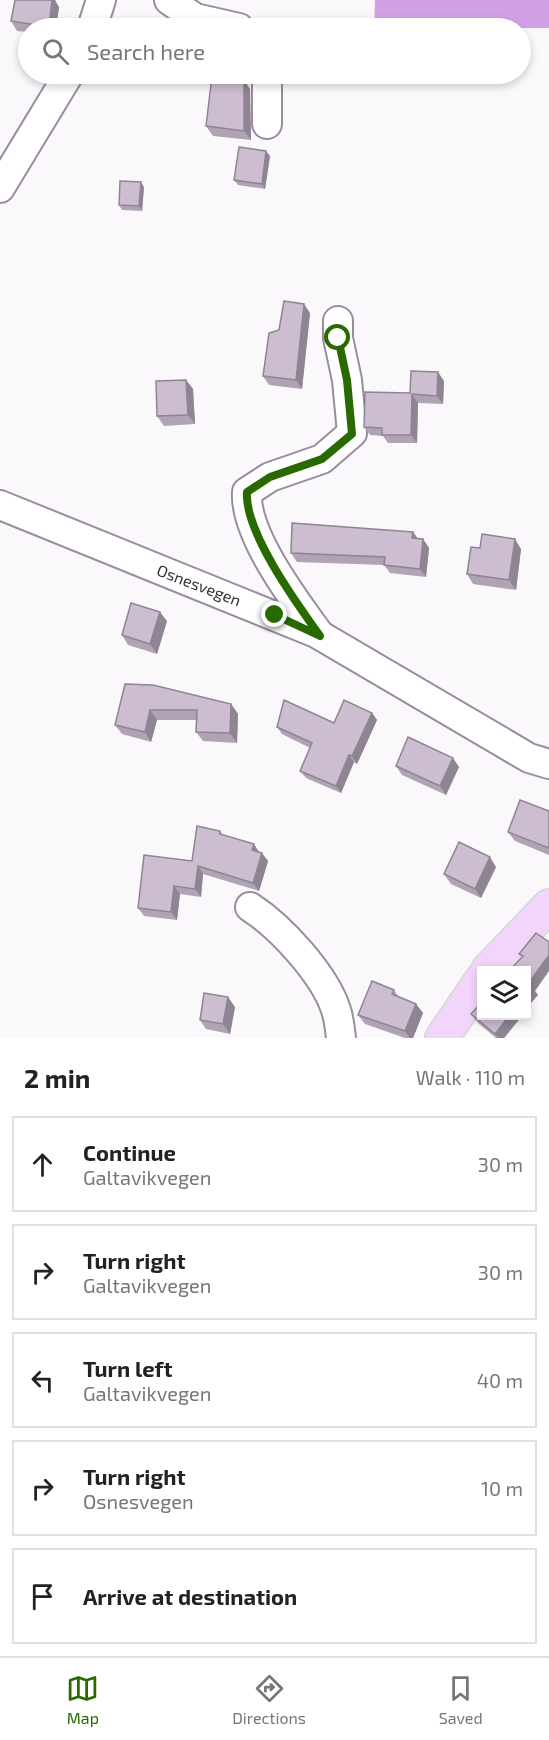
<!DOCTYPE html>
<html lang="en">
<head>
<meta charset="utf-8">
<style>
  body { margin:0; font-family:"Exo 2",sans-serif; background:#f6f6f6; color:#222 }
  .controls { position:absolute; right:18px; bottom:18px; display:grid; overflow:hidden; border-radius:0px; box-shadow:0 3px 9px #0003 }
  .controls button { width:54px; height:54px; display:grid; place-items:center; padding:0; border:0; border-bottom:2px solid #e0e0e0; background:#fff; color:#222; font:30px sans-serif }
  .stop { position:absolute; width:18px; height:18px; margin:-14px; border:4px solid #296a00; border-radius:50%; background:#fff }
  .stop.end { background:#296a00; border-color:#fff; box-shadow:0 2px 6px #0008 }
  .list { margin:0; padding:0; list-style:none }
  h2 { display:flex; justify-content:space-between; align-items:center; height:78px; margin:0; padding:0 24px; font-size:26px }
  h2 small { font-size:20px; font-weight:400; color:#767676 }
  .list li { display:grid; grid-template-columns:39px 1fr auto; gap:18px; align-items:center; box-sizing:border-box; height:96px; margin:0 12px 12px; padding:0 12px; border:2px solid #e0e0e0; border-radius:0px }
  .list b { display:block; font-size:22px; white-space:nowrap }
  .list p { margin:0; font-size:20px; white-space:nowrap; color:#767676 }
  .list em { font-size:20px; font-style:normal; color:#767676 }
  .icon { flex:none; width:33px; height:33px; fill:none; stroke:currentColor; stroke-width:2; stroke-linecap:round; stroke-linejoin:round }
  .map { position:relative; flex:none; width:549px; height:1038px; overflow:hidden }
  .search { position:absolute; background:#fff; box-shadow:0 3px 9px #0003; left:18px; right:18px; top:18px; height:66px; display:flex; align-items:center; gap:15px; box-sizing:border-box; padding:0 21px; border-radius:33px; color:#767676; font-size:22px }
  .sheet { height:618px; background:#fff }
  nav { display:flex; justify-content:space-around; align-items:center; box-sizing:border-box; height:84px; border-top:2px solid #e0e0e0; background:#fff; font-size:16px; color:#767676 }
  nav a { display:grid; justify-items:center; gap:3px }
  nav .on { color:#296a00 }
  .map>svg:first-child { display:block }
</style>
</head>
<body>
<div class="map">
<svg width="549" height="1038" viewBox="0 0 549 1038">
  <rect width="100%" height="100%" fill="#fbf8fc"/>
  <polygon fill="#d4a0e5" points="375,0 549,0 549,28 374,28"/>
  <g fill="none" stroke-linecap="round" stroke-linejoin="round">
    <g stroke="#9a8c9f" stroke-width="32">
      <g id="minor">
        <polyline points="169,0 195,18 239,28"/>
        <polyline points="92,28 101,0"/>
        <polyline points="267,124 267,74"/>
        <polyline points="0,188 69,74"/>
        <polyline points="0,505 316,633 529,758 549,764"/>
        <path d="M 319,634 C 295,601 244,534 247,492 L 270,477 L 322,459 L 352,433 L 347,380 L 338,338 L 338,321"/>
        <path d="M 250,907 C 281,927 325,975 336,1010 C 339,1019 340,1029 341,1038"/>
      </g>
    </g>
    <g stroke="#d7d5d7" stroke-width="36">
      <g id="major">
        <polyline points="488,970 549,906"/>
        <polyline points="442,1038 482,979"/>
      </g>
    </g>
    <use href="#minor" stroke="#fff" stroke-width="28"/>
    <use href="#major" stroke="#f2d5fb" stroke-width="33"/>
  </g>
  <g fill="#afa3b4">
    <polygon points="59,7 56,28 28,28 28,32 17,31 11,21"/>
    <polygon points="244,80 250,89 251,140 213,136 206,126"/>
    <polygon points="266,151 270,156 265,189 238,185 234,180"/>
    <polygon points="144,187 142,211 122,210 119,205"/>
    <polygon points="310,313 302,389 269,385 263,376"/>
    <polygon points="186,380 193,389 195,424 164,426 157,416"/>
    <polygon points="444,381 443,404 418,403 417,443 388,443 383,436 370,435 364,427 410,393"/>
    <polygon points="418,539 423,539 429,548 426,577 390,573 384,565 297,562 291,553"/>
    <polygon points="480,548 521,549 516,590 473,584 467,574"/>
    <polygon points="167,621 157,654 128,645 122,635"/>
    <polygon points="153,685 231,704 238,714 237,743 203,741 196,732 197,720 157,720 151,742 122,734 115,725"/>
    <polygon points="372,713 377,720 357,764 354,762 341,793 306,778 300,771 310,748 282,734 277,727 334,723"/>
    <polygon points="396,766 459,767 446,795 402,775"/>
    <polygon points="549,811 549,855 515,841 508,832"/>
    <polygon points="220,831 223,835 259,852 268,861 259,891 203,874 201,897 180,894 177,920 144,916 138,908 192,861"/>
    <polygon points="496,867 481,898 451,884 444,874"/>
    <polygon points="394,990 398,996 416,1004 423,1013 413,1038 405,1038 365,1024 358,1015"/>
    <polygon points="235,1007 230,1034 206,1029 200,1020"/>
    <polygon points="471,1014 482,1016 522,1016 504,1038 496,1038 477,1022"/>
  </g>
  <g fill="#8f8492">
    <polygon points="52,0 55,0 59,7 56,28 50,28 49,27"/>
    <polygon points="244,80 250,89 251,140 244,131"/>
    <polygon points="266,151 270,156 265,189 262,184"/>
    <polygon points="141,182 144,187 142,211 139,206"/>
    <polygon points="304,304 310,313 302,389 296,380"/>
    <polygon points="438,372 444,381 443,404 437,396"/>
    <polygon points="186,380 193,389 195,424 188,415"/>
    <polygon points="412,394 418,403 417,443 411,435"/>
    <polygon points="413,532 419,540 412,538"/>
    <polygon points="423,539 429,548 426,577 420,569"/>
    <polygon points="515,539 521,549 516,590 509,580"/>
    <polygon points="160,612 167,621 157,654 150,644"/>
    <polygon points="231,704 238,714 237,743 230,733"/>
    <polygon points="150,710 157,720 151,742 145,732"/>
    <polygon points="372,713 377,720 357,764 352,756"/>
    <polygon points="349,755 354,762 341,793 336,786"/>
    <polygon points="453,758 459,767 446,795 440,786"/>
    <polygon points="254,844 259,852 252,850"/>
    <polygon points="262,853 268,861 259,891 253,883"/>
    <polygon points="490,857 496,867 481,898 475,889"/>
    <polygon points="198,866 203,874 201,897 195,889"/>
    <polygon points="174,886 180,894 177,920 171,912"/>
    <polygon points="549,955 549,971 535,991 538,995 526,1009 526,994 528,984"/>
    <polygon points="228,997 235,1007 230,1034 223,1024"/>
    <polygon points="416,1004 423,1013 413,1038 410,1038 405,1031"/>
    <polygon points="509,1016 522,1016 504,1038 498,1038 495,1034"/>
  </g>
  <g fill="#ccbdd1" stroke="#8f8492" stroke-width="1.5">
    <polygon points="15,0 52,0 49,27 11,21"/>
    <polygon points="212,76 244,80 244,131 206,126"/>
    <polygon points="239,147 266,151 262,184 234,180"/>
    <polygon points="120,181 141,182 139,206 119,205"/>
    <polygon points="284,301 304,304 296,380 263,376 269,333 279,330"/>
    <polygon points="411,371 438,372 437,396 412,394 411,435 382,435 382,428 364,427 365,392 410,393"/>
    <polygon points="186,380 188,415 157,416 156,381"/>
    <polygon points="292,523 413,532 412,538 423,539 420,569 384,565 385,557 291,553"/>
    <polygon points="482,534 515,539 509,580 467,574 471,547 480,548"/>
    <polygon points="131,603 160,612 150,644 122,635"/>
    <polygon points="125,684 153,685 231,704 230,733 196,732 197,710 150,710 145,732 115,725"/>
    <polygon points="284,700 334,723 344,700 372,713 352,756 349,755 336,786 300,771 312,743 277,727"/>
    <polygon points="408,737 453,758 440,786 396,766"/>
    <polygon points="520,800 549,811 549,848 508,832"/>
    <polygon points="197,826 220,831 220,834 254,844 252,850 262,853 253,883 198,866 195,889 174,886 171,912 138,908 144,855 192,861"/>
    <polygon points="459,842 490,857 475,889 444,874"/>
    <polygon points="536,933 549,942 549,955 528,984 532,987 526,994 526,970 510,970 523,956 519,954"/>
    <polygon points="372,981 394,990 392,994 416,1004 405,1031 358,1015"/>
    <polygon points="204,993 228,997 223,1024 200,1020"/>
    <polygon points="482,1002 482,1016 509,1016 495,1034 471,1014"/>
  </g>
  <g fill="none" stroke-linecap="round" stroke-linejoin="round">
    <path stroke="#296a00" stroke-width="8" d="M 275,615 L 320,636 C 297,604 244,531 247,492 L 270,477 L 322,459 L 352,434 L 347,380 L 338,338"/>
  </g>
  <g text-anchor="middle" stroke-width="6" stroke-linejoin="round" paint-order="stroke">
    <g font-size="16" fill="#352f37" stroke="#fff">
      <text transform="translate(199 585) rotate(21)" y="6">Osnesvegen</text>
    </g>
  </g>
</svg>
<div class="controls">
<button><svg class="icon" aria-label="layers" viewBox="0 0 24 24"><path d="M12 4l9 5-9 5-9-5zM3 14l9 5 9-5"/></svg></button>
</div>
<div class="stop" style="left:338px;top:338px"></div>
<div class="stop end" style="left:275px;top:615px"></div>
<div class="search"><svg class="icon" aria-label="search" viewBox="0 0 24 24"><circle cx="10" cy="10" r="6"/><path d="M15 15l6 6"/></svg>Search here</div>
</div>
<section class="sheet">
<h2>2 min<small>Walk · 110 m</small></h2>
<ul class="list">
<li><svg class="icon" aria-label="ahead" viewBox="0 0 24 24"><path d="M12 20V5M6 11l6-6 6 6"/></svg><div><b>Continue</b><p>Galtavikvegen</p></div><em>30 m</em></li>
<li><svg class="icon" aria-label="right" viewBox="0 0 24 24"><path d="M7 20v-9h11M14 6l5 5-5 5"/></svg><div><b>Turn right</b><p>Galtavikvegen</p></div><em>30 m</em></li>
<li><svg class="icon" aria-label="left" viewBox="0 0 24 24"><path d="M17 20v-9H6M10 6l-5 5 5 5"/></svg><div><b>Turn left</b><p>Galtavikvegen</p></div><em>40 m</em></li>
<li><svg class="icon" aria-label="right" viewBox="0 0 24 24"><path d="M7 20v-9h11M14 6l5 5-5 5"/></svg><div><b>Turn right</b><p>Osnesvegen</p></div><em>10 m</em></li>
<li><svg class="icon" aria-label="arrive" viewBox="0 0 24 24"><path d="M6 21V4h12l-3 4 3 4H6"/></svg><div><b>Arrive at destination</b></div></li>
</ul>
</section>
<nav>
<a class="on"><svg class="icon" aria-label="map" viewBox="0 0 24 24"><path d="M3 6l6-2 6 2 6-2v14l-6 2-6-2-6 2zM9 4v14M15 6v14"/></svg>Map</a>
<a><svg class="icon" aria-label="directions" viewBox="0 0 24 24"><path d="M12 3l9 9-9 9-9-9zM9 14v-3h6M13 9l2 2-2 2"/></svg>Directions</a>
<a><svg class="icon" aria-label="saved" viewBox="0 0 24 24"><path d="M7 4h10v16l-5-4-5 4z"/></svg>Saved</a>
</nav>
</body>
</html>
